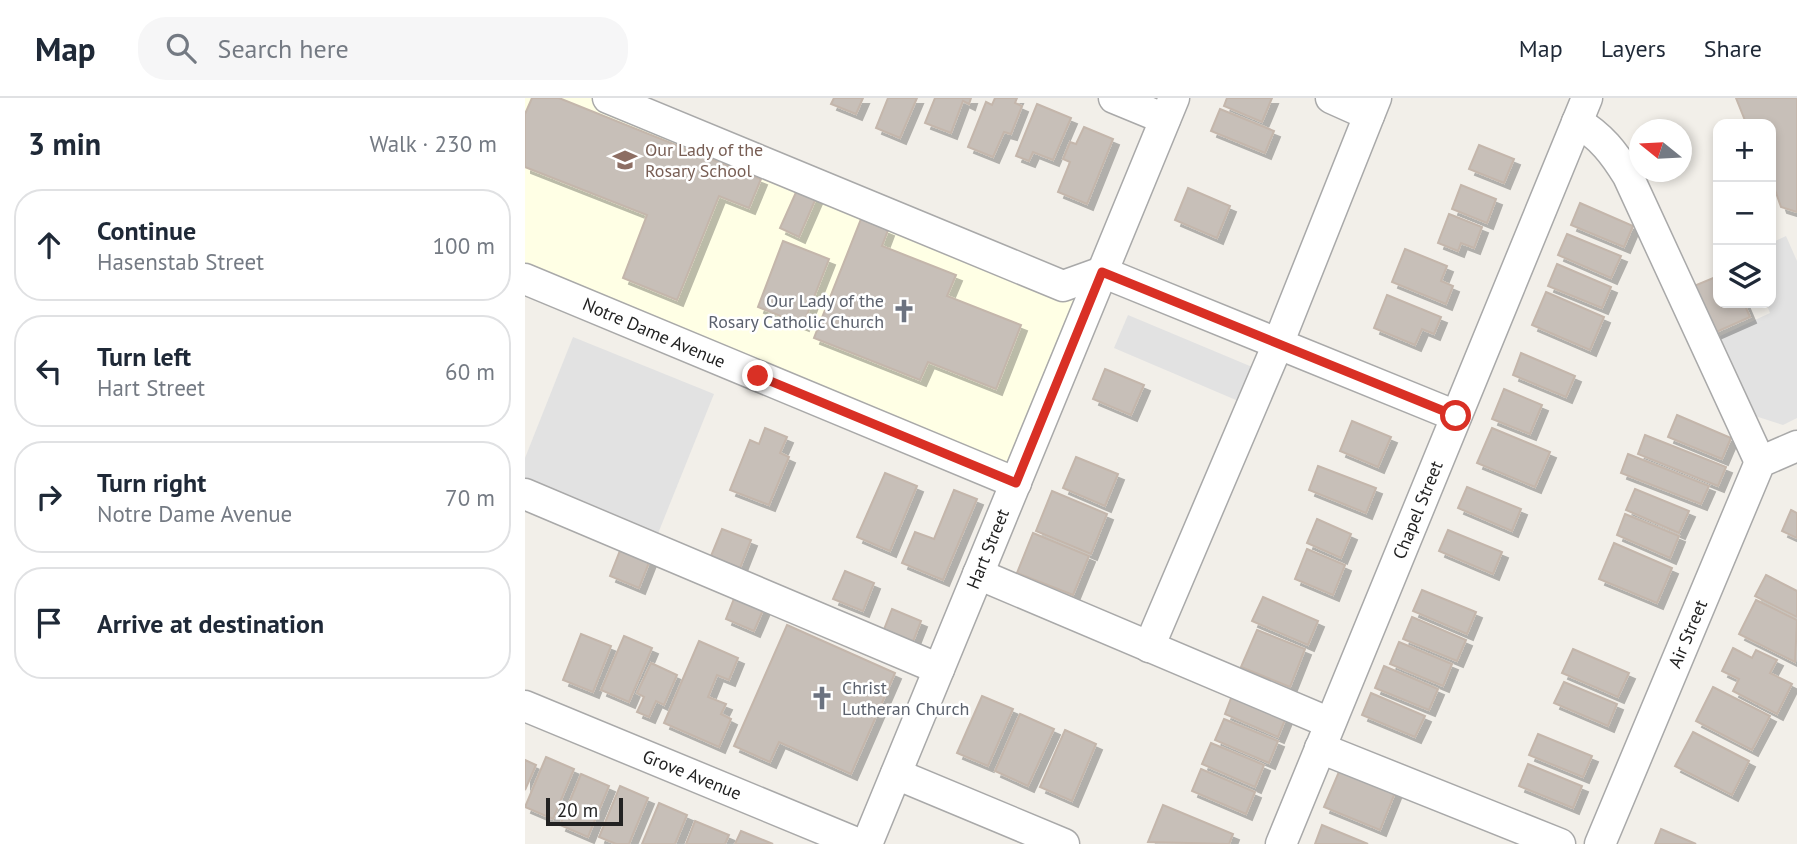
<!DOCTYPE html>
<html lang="en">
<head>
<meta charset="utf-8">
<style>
  body { margin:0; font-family:"PT Sans",sans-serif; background:#f6f6f7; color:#1f2937 }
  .controls { position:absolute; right:21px; top:21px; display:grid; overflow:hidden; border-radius:14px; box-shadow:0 4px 10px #0003 }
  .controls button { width:63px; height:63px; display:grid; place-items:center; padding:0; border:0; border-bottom:2px solid #e0e1e3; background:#fff; color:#1f2937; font:35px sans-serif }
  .compass { position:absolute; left:1104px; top:21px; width:63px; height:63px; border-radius:50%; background:#fff; box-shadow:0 4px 10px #0003; rotate:288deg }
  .scale { position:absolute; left:21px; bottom:18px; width:77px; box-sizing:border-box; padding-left:7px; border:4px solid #222; border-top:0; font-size:19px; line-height:24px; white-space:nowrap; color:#222; -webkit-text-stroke:5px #fff; paint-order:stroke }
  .stop { position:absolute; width:21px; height:21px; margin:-16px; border:5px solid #d93025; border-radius:50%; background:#fff }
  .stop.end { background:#d93025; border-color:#fff; box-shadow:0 2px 7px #0008 }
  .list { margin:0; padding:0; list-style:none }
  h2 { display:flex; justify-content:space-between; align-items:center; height:91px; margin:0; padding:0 28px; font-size:30px }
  h2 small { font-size:23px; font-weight:400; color:#747a83 }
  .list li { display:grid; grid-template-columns:46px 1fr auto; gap:21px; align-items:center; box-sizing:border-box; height:112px; margin:0 14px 14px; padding:0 14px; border:2px solid #e0e1e3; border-radius:28px }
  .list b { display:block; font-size:26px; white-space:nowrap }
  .list p { margin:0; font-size:23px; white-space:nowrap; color:#747a83 }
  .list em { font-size:23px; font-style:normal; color:#747a83 }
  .icon { flex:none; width:38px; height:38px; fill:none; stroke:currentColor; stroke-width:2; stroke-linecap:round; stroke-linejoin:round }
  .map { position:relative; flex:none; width:1272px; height:746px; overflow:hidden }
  header { display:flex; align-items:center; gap:42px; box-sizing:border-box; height:98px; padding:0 35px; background:#fff; border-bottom:2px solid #e0e1e3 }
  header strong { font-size:33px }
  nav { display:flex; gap:38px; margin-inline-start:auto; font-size:24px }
  .search { width:490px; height:63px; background:#f6f6f7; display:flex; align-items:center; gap:18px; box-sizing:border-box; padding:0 24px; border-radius:28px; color:#747a83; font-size:26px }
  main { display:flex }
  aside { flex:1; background:#fff }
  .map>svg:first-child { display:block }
</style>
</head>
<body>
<header>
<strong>Map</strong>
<div class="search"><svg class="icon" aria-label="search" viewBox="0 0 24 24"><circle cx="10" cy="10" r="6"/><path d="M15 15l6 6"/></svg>Search here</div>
<nav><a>Map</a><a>Layers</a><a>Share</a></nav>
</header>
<main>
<aside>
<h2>3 min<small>Walk · 230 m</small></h2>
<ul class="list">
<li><svg class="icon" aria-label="ahead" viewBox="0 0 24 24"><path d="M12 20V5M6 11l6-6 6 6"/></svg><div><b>Continue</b><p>Hasenstab Street</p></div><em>100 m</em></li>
<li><svg class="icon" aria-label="left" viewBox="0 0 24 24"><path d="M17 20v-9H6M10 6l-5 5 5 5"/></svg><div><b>Turn left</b><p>Hart Street</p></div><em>60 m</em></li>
<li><svg class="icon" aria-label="right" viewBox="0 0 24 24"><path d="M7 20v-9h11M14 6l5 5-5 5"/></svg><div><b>Turn right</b><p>Notre Dame Avenue</p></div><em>70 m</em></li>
<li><svg class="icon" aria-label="arrive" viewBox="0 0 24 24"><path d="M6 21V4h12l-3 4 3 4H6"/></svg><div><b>Arrive at destination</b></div></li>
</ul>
</aside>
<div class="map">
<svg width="1272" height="746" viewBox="0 0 1272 746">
  <defs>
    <filter id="shadow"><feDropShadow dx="6" dy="6" stdDeviation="0" flood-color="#0004"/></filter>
  </defs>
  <rect width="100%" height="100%" fill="#f2efe9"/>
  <polygon fill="#ffffe5" points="0,0 83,0 538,188 577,174 491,385 0,181"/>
  <g fill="#e2e2e2">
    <polygon points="1261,138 1272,163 1272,320 1258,327 1230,318 1193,239 1245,215 1241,205 1246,205 1246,145"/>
    <polygon points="603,217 732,271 718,305 589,250"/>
    <polygon points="48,239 189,296 132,438 0,385 0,360"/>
  </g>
  <g fill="#c7bfb8" stroke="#c4b6ab" stroke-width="2" filter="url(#shadow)">
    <polygon points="7,0 34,0 236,81 224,110 194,98 152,202 98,180 122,117 0,69 0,16"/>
    <polygon points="309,0 338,0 331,16 306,6"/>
    <polygon points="363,0 392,0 375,40 351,30"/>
    <polygon points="410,0 446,0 444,6 438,3 426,35 400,25"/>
    <polygon points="470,0 492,0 490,5 497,8 486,36 479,34 468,59 443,49 461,4 467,7"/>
    <polygon points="702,0 747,0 737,24 699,8"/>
    <polygon points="1211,0 1272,0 1272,114 1256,109 1246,80 1246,26 1217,26 1221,25"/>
    <polygon points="512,6 546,20 528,62 508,54 504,63 491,58"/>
    <polygon points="695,11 749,33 740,55 686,33"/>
    <polygon points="559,29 588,41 562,106 533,94 545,64 538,61 545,44 551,46"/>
    <polygon points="954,47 989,61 979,85 944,71"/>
    <polygon points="936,87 971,101 962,125 927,111"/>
    <polygon points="663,90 705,108 692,140 650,122"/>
    <polygon points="272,92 291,100 274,139 255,130"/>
    <polygon points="1055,105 1108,128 1099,149 1046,127"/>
    <polygon points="924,116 957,129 949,150 936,145 933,153 913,145"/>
    <polygon points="336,121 363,132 357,148 431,177 422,198 496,227 471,291 403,264 395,282 289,240"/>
    <polygon points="1042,136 1096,158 1086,180 1033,157"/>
    <polygon points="258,143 304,161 278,227 233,209"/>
    <polygon points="880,151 922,168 916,183 928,188 921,206 867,184"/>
    <polygon points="1032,166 1086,189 1077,210 1023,188"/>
    <polygon points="1193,178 1193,205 1219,205 1225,219 1189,235 1169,188"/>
    <polygon points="1021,194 1079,219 1065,252 1007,227"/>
    <polygon points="862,197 916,219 909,236 897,231 890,247 849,230"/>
    <polygon points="996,255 1050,278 1041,299 988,277"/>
    <polygon points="580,271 619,287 606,317 568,301"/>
    <polygon points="979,291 1017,307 1005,336 967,321"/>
    <polygon points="1152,317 1206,340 1197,361 1143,339"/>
    <polygon points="827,323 866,339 853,369 815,353"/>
    <polygon points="240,330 262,339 255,355 264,359 244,407 205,392 225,342 234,346"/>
    <polygon points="967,330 1025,354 1010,389 952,365"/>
    <polygon points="1120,337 1201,369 1193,388 1113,356"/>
    <polygon points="1103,356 1184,388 1176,406 1096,375"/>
    <polygon points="551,359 593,376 580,408 538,390"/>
    <polygon points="793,368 851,390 841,415 784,392"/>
    <polygon points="360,375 392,388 365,453 332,439"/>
    <polygon points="942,389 996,411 987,433 933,410"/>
    <polygon points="1110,391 1164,413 1154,435 1101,412"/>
    <polygon points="429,392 452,401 418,482 377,465 390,434 409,441"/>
    <polygon points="527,393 582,416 566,456 511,433"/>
    <polygon points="1266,412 1272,415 1272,440 1257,433"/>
    <polygon points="1100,416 1154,438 1145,460 1092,437"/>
    <polygon points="792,421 826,436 816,460 782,445"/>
    <polygon points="197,431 226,442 215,470 186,458"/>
    <polygon points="923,432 977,454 968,476 914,453"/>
    <polygon points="508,435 564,458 548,497 492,475"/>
    <polygon points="1089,445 1147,470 1132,505 1074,481"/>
    <polygon points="96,450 125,462 114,490 85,478"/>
    <polygon points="782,451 820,467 808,497 770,481"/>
    <polygon points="320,473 349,485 338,513 308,501"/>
    <polygon points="1241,477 1272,493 1272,519 1230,498"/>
    <polygon points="897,492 951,514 942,536 888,513"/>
    <polygon points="212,493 241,505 229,533 201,521"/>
    <polygon points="738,499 793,523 783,547 727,523"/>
    <polygon points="1231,502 1272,522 1270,564 1214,536"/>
    <polygon points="367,511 396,523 387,546 358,534"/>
    <polygon points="887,519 941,542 932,563 878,541"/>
    <polygon points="262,527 370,575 326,676 254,644 245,664 209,648"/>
    <polygon points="732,532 780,551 765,589 716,569"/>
    <polygon points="56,536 86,548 68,594 38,582"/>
    <polygon points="99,538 127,550 104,604 76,592"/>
    <polygon points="174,543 213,560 204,582 192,577 183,599 201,606 196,616 206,621 194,649 139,625"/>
    <polygon points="874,544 927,566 918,588 865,566"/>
    <polygon points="1208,550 1227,560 1231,552 1252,562 1245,575 1267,586 1252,616 1208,593 1214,581 1197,573"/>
    <polygon points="1048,551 1104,575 1093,599 1037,575"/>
    <polygon points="126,565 152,577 139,607 131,603 124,619 112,614 119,599 112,595"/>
    <polygon points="859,568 913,591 904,612 850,590"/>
    <polygon points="1039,584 1092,606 1083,628 1029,605"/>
    <polygon points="1188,589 1245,618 1227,652 1171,623"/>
    <polygon points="708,595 762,617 753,639 700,616"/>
    <polygon points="846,595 900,618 890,639 837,617"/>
    <polygon points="457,598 488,611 463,668 432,655"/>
    <polygon points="495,616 529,631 503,688 470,673"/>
    <polygon points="699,621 753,643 744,665 690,642"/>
    <polygon points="540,632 571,646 547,703 515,689"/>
    <polygon points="1168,634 1224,663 1207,697 1150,668"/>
    <polygon points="1013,636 1067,658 1058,679 1004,657"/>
    <polygon points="686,645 739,667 730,689 677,666"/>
    <polygon points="21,659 49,671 28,721 0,709"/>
    <polygon points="0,662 11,667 0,692"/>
    <polygon points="1003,666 1057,688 1048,710 994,688"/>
    <polygon points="816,669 871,692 855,732 799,709"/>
    <polygon points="676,671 730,694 721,716 667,693"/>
    <polygon points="56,676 84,688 63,739 35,727"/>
    <polygon points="95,688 123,700 104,746 91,746 74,739"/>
    <polygon points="134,705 162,717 150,746 117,746"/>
    <polygon points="638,707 708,736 704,746 623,744"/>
    <polygon points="170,723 204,737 200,746 161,746"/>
    <polygon points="797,727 843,746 790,746"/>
    <polygon points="1136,731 1171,746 1130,746"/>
    <polygon points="216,733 248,746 210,746"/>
  </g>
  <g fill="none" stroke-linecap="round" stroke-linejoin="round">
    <g stroke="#a9a9a9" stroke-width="33">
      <g id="minor">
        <polyline points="83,0 538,188 577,174 931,318"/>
        <polyline points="589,0 640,21"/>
        <polyline points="806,0 844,17"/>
        <path d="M 1052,24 C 1076,38 1089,55 1103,78 L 1235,364"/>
        <polyline points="0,181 491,385"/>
        <polyline points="0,396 414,571"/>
        <polyline points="453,476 805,625"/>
        <polyline points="624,549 753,246 851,0"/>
        <polyline points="0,608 334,746"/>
        <polyline points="795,650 1035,746"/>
        <polyline points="371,676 539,746"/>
        <polyline points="342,746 649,0"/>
        <polyline points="756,746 1062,0"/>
        <polyline points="1075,746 1235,364 1272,348"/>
      </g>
    </g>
    <use href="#minor" stroke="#fff" stroke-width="30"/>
  </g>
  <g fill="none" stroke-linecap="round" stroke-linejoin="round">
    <polyline stroke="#d93025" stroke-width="9" points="233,278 491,385 577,174 931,318"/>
  </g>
  <defs>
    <g id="school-bare" transform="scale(1.89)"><path d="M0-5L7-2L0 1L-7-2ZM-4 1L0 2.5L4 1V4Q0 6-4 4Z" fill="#8d6e63" stroke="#fff" stroke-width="2.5" paint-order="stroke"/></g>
    <g id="church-bare" transform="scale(1.89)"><path d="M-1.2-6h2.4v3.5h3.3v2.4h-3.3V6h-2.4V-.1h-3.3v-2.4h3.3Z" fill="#6b7280" stroke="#fff" stroke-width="2.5" paint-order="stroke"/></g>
  </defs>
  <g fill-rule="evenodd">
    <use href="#school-bare" x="100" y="62"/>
    <use href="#church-bare" x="379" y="213"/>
    <use href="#church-bare" x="297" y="600"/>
  </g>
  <g text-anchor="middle" stroke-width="5" stroke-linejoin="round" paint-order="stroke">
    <g font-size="18" fill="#785e54" stroke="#fff" text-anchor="start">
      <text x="120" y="58">Our Lady of the<tspan x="120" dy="21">Rosary School</tspan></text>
    </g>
    <g font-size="18" fill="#5b616d" stroke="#fff" text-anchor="end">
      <text x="359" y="209">Our Lady of the<tspan x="359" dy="21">Rosary Catholic Church</tspan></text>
      <text x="317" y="596" text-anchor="start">Christ<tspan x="317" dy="21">Lutheran Church</tspan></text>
    </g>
    <g font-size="18" fill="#222" stroke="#fff">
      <text transform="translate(129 235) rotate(23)" y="6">Notre Dame Avenue</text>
      <text transform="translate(893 412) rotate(-68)" y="6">Chapel Street</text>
      <text transform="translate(463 451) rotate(-68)" y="6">Hart Street</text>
      <text transform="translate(1163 536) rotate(-67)" y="6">Air Street</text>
      <text transform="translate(167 677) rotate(22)" y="6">Grove Avenue</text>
    </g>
  </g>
</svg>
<div class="controls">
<button>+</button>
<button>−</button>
<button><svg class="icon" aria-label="layers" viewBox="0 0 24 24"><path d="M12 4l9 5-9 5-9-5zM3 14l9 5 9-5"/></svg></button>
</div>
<svg class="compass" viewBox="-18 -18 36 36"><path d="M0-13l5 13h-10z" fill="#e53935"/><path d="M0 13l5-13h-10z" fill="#747a83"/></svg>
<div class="scale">20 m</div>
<div class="stop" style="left:931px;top:318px"></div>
<div class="stop end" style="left:233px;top:278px"></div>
</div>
</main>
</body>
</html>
